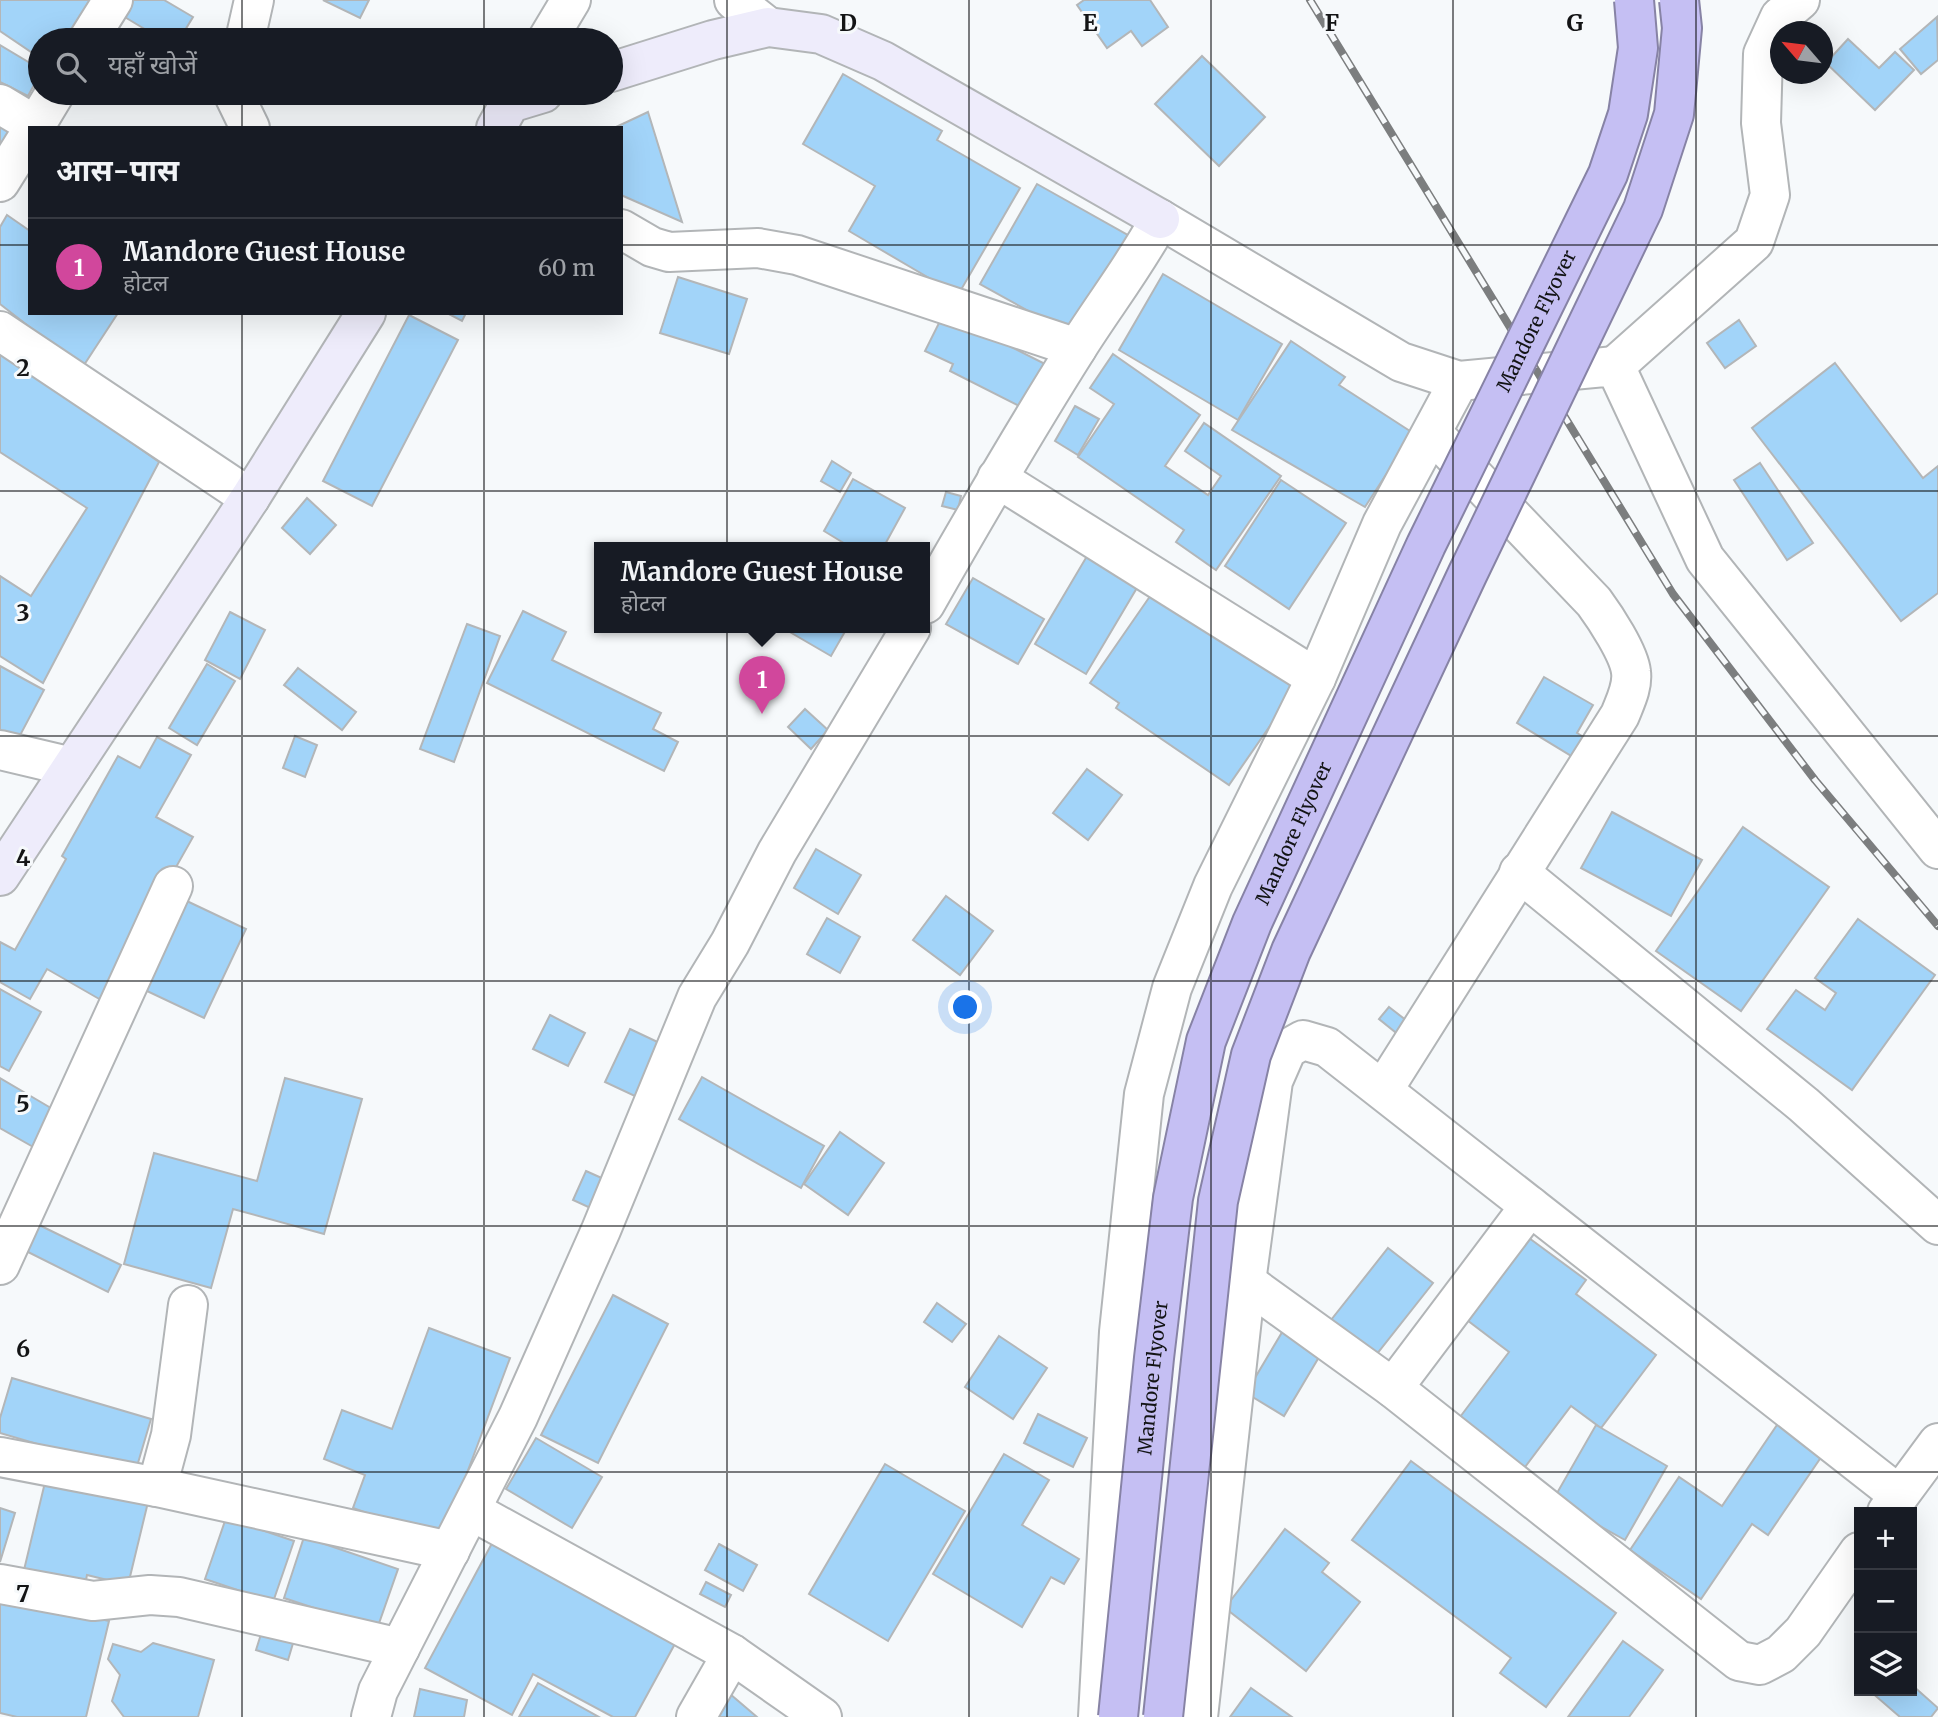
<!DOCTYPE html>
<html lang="hi">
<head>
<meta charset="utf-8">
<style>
  body { margin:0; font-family:Merriweather,"Noto Sans Devanagari",serif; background:#20242c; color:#f1f3f6 }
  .controls { position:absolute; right:21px; bottom:21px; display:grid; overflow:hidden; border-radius:0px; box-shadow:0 7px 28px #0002 }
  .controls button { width:63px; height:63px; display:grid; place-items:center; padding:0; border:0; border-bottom:2px solid #363941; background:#171b24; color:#f1f3f6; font:35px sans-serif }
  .compass { position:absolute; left:1770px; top:21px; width:63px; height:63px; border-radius:50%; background:#171b24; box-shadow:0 7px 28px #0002; rotate:298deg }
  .you { position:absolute; left:966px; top:1008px; width:24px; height:24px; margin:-18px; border:5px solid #fff; border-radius:50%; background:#1a73e8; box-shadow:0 0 0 10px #1a73e833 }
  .badge { display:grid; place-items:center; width:46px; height:46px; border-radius:50%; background:#7c3aed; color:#fff; font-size:23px; font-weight:700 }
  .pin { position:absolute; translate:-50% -58px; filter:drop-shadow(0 2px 4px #0008) }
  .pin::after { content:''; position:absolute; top:37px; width:24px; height:21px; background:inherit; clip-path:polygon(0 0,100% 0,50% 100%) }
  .popup { position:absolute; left:594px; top:542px; width:336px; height:91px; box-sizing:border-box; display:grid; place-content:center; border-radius:0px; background:#171b24; filter:drop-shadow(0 2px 5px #0005); font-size:23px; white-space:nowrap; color:#9ea1a6 }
  .popup b { font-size:26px; color:#f1f3f6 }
  .popup::after { content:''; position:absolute; left:50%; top:100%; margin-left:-14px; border:14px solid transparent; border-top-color:#171b24 }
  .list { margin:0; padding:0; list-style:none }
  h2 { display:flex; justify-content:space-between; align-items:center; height:91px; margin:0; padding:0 28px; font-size:30px }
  h2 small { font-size:23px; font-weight:400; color:#9ea1a6 }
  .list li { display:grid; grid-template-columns:46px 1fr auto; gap:21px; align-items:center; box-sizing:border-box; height:98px; padding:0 28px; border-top:2px solid #363941 }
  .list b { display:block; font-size:26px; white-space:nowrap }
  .list p { margin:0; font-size:23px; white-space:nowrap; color:#9ea1a6 }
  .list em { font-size:23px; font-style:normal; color:#9ea1a6 }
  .icon { flex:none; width:38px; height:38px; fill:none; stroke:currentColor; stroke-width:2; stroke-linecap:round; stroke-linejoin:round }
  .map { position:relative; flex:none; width:1938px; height:1717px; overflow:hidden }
  .search { position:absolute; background:#171b24; box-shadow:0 7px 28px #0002; left:28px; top:28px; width:595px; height:77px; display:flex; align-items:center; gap:18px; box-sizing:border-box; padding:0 24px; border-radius:38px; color:#9ea1a6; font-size:26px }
  .panel { position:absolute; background:#171b24; box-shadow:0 7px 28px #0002; left:28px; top:126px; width:595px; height:189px; border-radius:0px }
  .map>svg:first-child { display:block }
</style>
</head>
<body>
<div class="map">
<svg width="1938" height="1717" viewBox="0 0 1938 1717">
  <rect width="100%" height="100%" fill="#f6f9fb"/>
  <g fill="#a2d4f9" stroke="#b3b6b8" stroke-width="2">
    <polygon points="0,0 98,0 70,40 40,40 40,58 0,31"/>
    <polygon points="132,0 164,0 193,17 179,40 163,40 123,16"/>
    <polygon points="323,0 369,0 360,18"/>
    <polygon points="1084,0 1150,0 1168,27 1142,46 1131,31 1107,48 1077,5"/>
    <polygon points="1937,17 1938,60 1921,74 1900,49"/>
    <polygon points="1848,39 1879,68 1895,52 1914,70 1875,110 1826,63"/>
    <polygon points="0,45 40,69 40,74 28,96 0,82"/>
    <polygon points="1202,56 1265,117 1219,166 1155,104"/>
    <polygon points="843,74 942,131 937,140 1020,188 958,295 849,231 875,186 803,144"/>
    <polygon points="648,112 682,222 621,195 621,128 614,128"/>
    <polygon points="0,122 14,131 0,152"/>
    <polygon points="1037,184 1133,238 1077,338 980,284"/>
    <polygon points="7,215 30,231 30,313 118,313 82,368 0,304 0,227"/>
    <polygon points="1163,274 1282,344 1238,420 1119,350"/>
    <polygon points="678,277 747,299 729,354 660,333"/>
    <polygon points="447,313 466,313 462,321"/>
    <polygon points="944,313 1049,366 1027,410 950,371 953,364 925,351"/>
    <polygon points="409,315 458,340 372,506 323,481"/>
    <polygon points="1739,320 1756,346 1725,368 1707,343"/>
    <polygon points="1291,341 1345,377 1339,385 1413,433 1365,507 1232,430"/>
    <polygon points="0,350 159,462 43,683 0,656 0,576 31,596 87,508 0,452"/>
    <polygon points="1113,354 1200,415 1165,466 1208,495 1221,476 1185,451 1204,423 1281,476 1216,570 1176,542 1184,530 1078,457 1114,404 1090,388"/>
    <polygon points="1835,363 1923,478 1938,466 1938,593 1901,621 1752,428"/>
    <polygon points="1075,406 1099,419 1078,455 1055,441"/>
    <polygon points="832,461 851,473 840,492 821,481"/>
    <polygon points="1760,463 1813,543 1787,560 1734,480"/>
    <polygon points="853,479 905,508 883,548 852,548 824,531"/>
    <polygon points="1281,480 1346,523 1289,609 1225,566"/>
    <polygon points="946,492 961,496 958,510 942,506"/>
    <polygon points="307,498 336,525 310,554 282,528"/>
    <polygon points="1090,551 1141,581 1086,674 1035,644"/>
    <polygon points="973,578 1044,619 1018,664 946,624"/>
    <polygon points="1155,589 1299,684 1229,785 1116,708 1119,703 1090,683"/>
    <polygon points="523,611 566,632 552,660 661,713 653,729 678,742 664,771 487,683"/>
    <polygon points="230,612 265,630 240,679 205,660"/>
    <polygon points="467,624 500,636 454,762 420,749"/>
    <polygon points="783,628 847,628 831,656"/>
    <polygon points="207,664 235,681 197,745 169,728"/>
    <polygon points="0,666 44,690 16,743 0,734"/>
    <polygon points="298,668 356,712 342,730 284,685"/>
    <polygon points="1544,677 1593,705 1577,733 1589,740 1578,760 1517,723"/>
    <polygon points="805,709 828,730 811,749 788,727"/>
    <polygon points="295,736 317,745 305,777 283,768"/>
    <polygon points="157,737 191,755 156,817 193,837 101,1000 47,969 30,999 0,982 0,942 15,950 66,859 62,856 118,756 140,768"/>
    <polygon points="1087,769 1122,795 1088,840 1053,813"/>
    <polygon points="1612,812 1702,860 1671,916 1581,868"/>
    <polygon points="1743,827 1829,887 1741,1011 1656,951"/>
    <polygon points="816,849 861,875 838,914 794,888"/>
    <polygon points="172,894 246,929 204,1018 130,983"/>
    <polygon points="946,896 993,931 960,975 913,940"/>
    <polygon points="827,918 860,937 840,973 807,954"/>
    <polygon points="1858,919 1935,975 1852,1090 1767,1029 1796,990 1825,1010 1836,993 1815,978"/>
    <polygon points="0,989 41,1012 9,1071 0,1066"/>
    <polygon points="1389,1007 1420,1031 1410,1044 1379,1019"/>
    <polygon points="550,1015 585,1033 568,1066 533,1049"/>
    <polygon points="630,1029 664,1045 639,1098 605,1082"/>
    <polygon points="702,1077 824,1146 801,1188 679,1119"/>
    <polygon points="0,1078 56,1111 35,1148 0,1128"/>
    <polygon points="285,1078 362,1099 324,1234 233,1209 211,1288 124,1264 154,1153 257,1181"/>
    <polygon points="840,1132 884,1163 848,1215 804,1184"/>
    <polygon points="586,1171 624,1188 610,1217 573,1200"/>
    <polygon points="37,1224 121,1265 108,1292 24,1250"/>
    <polygon points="1529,1238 1586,1280 1576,1294 1656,1355 1601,1428 1571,1406 1519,1475 1454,1425 1509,1352 1467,1320"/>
    <polygon points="1388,1248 1433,1283 1376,1355 1331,1320"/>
    <polygon points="613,1295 668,1324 598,1463 541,1435"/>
    <polygon points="937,1303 966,1324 952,1342 924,1322"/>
    <polygon points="429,1328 510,1358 442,1540 353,1508 365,1475 324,1459 342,1410 392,1429"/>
    <polygon points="1284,1329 1322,1352 1284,1416 1246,1393"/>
    <polygon points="999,1336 1047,1368 1013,1419 965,1387"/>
    <polygon points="12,1378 151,1419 135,1473 0,1433 0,1418"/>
    <polygon points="1038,1414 1087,1438 1073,1467 1024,1443"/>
    <polygon points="1781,1419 1826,1450 1768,1535 1752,1524 1701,1599 1630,1550 1679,1477 1722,1506"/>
    <polygon points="1596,1425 1667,1466 1625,1540 1553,1500"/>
    <polygon points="536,1438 602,1477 572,1528 506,1489"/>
    <polygon points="1004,1454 1049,1480 1022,1525 1079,1559 1064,1584 1051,1577 1022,1627 933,1574"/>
    <polygon points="1411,1461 1616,1613 1546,1707 1500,1673 1511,1658 1352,1540"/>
    <polygon points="885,1464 965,1511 888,1641 809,1594"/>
    <polygon points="47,1474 149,1498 128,1585 87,1575 85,1585 24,1570"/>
    <polygon points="0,1508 15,1513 0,1562"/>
    <polygon points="226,1518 294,1541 273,1602 205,1579"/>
    <polygon points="1285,1529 1329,1563 1322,1572 1360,1602 1306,1671 1225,1608"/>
    <polygon points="497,1534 677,1640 635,1717 613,1717 533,1674 512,1715 425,1668"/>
    <polygon points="304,1537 398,1569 377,1629 284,1598"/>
    <polygon points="719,1544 757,1565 743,1591 705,1570"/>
    <polygon points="706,1582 731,1595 725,1607 700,1594"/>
    <polygon points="0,1596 109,1621 86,1717 17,1717 0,1713"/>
    <polygon points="262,1631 294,1640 288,1660 256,1650"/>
    <polygon points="1623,1641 1663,1670 1629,1717 1568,1717"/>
    <polygon points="153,1643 214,1660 198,1717 124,1717 112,1701 120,1675 108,1659 113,1644 141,1652"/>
    <polygon points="538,1683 599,1717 519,1717"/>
    <polygon points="1912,1685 1938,1708 1931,1717 1900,1717 1870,1691 1912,1691"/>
    <polygon points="723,1688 757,1717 708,1717"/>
    <polygon points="1251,1688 1292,1717 1230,1717"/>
    <polygon points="420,1689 467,1700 464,1717 414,1717"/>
  </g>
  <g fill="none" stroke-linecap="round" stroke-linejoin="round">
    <g stroke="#b2b5b7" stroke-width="42">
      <g id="street">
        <polyline points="734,0 768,27"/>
        <polyline points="88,40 113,0"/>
        <polyline points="245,40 254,0"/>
        <polyline points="547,40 571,0"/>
        <polyline points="233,93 250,128"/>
        <polyline points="0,104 35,125"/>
        <polyline points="34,128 55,93"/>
        <polyline points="0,182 30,134"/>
        <polyline points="621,229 652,247 669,252 758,248 797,255 1077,348"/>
        <polyline points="0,331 250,498"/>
        <polyline points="1615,366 1754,242 1770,195 1761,123 1763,54 1780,17 1800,0"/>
        <polyline points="997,478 1316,678"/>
        <path d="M 925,604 C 974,518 1024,432 1077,348 C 1104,305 1136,264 1160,219 L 1401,362 L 1459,381 L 1615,366 L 1705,559 L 1938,849"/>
        <polyline points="0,750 72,767"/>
        <polyline points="1519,872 1804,1105 1938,1225"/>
        <path d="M 1383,1090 L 1620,715 C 1625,702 1633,687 1631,672 C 1629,653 1605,617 1594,602 L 1442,443"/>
        <polyline points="0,1265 173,886"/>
        <polyline points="1246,1282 1393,1388 1739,1661 1760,1665 1781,1654 1803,1632 1859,1552"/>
        <polyline points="1393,1388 1530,1206"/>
        <polyline points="0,1457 157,1487 450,1551"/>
        <polyline points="157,1487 171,1435 188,1305"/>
        <polyline points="472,1511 732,1654 822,1717"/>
        <polyline points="1887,1512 1938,1443"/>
        <polyline points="0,1584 93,1601 150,1595 179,1597 400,1648"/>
        <polyline points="371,1717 378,1691 518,1417 601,1230 697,997 730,943 777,852 911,628"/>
        <polyline points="696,1717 732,1654"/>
        <polyline points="1098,1717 1119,1332 1144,1094 1172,988 1213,886 1316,678 1382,524 1459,381"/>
        <polyline points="1198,1717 1246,1282 1273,1081 1287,1049 1303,1040 1327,1047 1899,1495"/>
      </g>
    </g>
    <g stroke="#b2b5b7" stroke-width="42">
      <g id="secondary">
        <polyline points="611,72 713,40 768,27 821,34 883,61 1160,219"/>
        <polyline points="496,128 510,103 543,93"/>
        <polyline points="0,876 250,498 366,313"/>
      </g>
    </g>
    <use href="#street" stroke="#fff" stroke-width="38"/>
    <use href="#secondary" stroke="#eeecfb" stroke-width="38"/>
    <g stroke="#7c7e7f" stroke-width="8">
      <polyline id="rail" points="1310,0 1673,594 1815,780 1938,926"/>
    </g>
    <use href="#rail" stroke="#f6f9fb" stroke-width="5" stroke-dasharray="16" stroke-linecap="butt"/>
    <g stroke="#8783a5" stroke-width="42" stroke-linecap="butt">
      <g id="highway-bridge">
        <path id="s1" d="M 1118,1717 L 1154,1358 L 1173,1198 L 1206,1041 L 1252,923 L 1426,545 L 1608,174 L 1628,114 L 1638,48 L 1634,0"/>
        <polyline points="1163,1717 1218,1201 1251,1055 1291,951 1467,575 1643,209 1674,114 1682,28 1679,0"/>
      </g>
    </g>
    <use href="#highway-bridge" stroke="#c5bff3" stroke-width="38"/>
  </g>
  <path fill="none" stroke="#131415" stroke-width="2" stroke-opacity="0.55" d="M 242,0 L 242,40M 484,0 L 484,40M 727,0 L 727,1717M 969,0 L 969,1717M 1211,0 L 1211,1717M 1453,0 L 1453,1717M 1696,0 L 1696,1717M 242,93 L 242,128M 484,93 L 484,128M 0,245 L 30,245M 621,245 L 1938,245M 242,313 L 242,1717M 484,313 L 484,1717M 0,491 L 1938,491M 0,736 L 1938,736M 0,981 L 1938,981M 0,1226 L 1938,1226M 0,1472 L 1938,1472"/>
  <g text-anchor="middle" stroke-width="6" stroke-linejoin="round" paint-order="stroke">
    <g font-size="19" fill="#131415" stroke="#f6f9fb">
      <text dy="7" stroke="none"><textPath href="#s1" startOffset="1475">Mandore Flyover</textPath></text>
      <text dy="7" stroke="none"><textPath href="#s1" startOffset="908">Mandore Flyover</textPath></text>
      <text dy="7" stroke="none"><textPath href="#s1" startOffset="341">Mandore Flyover</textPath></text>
    </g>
  </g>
  <g font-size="23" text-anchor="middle" font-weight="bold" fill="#131415" stroke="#f6f9fb" stroke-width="6" stroke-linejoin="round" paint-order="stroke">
    <text x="848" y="31">D</text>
    <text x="1090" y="31">E</text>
    <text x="1332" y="31">F</text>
    <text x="1575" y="31">G</text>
    <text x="23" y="376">2</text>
    <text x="23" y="621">3</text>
    <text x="23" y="866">4</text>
    <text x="23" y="1112">5</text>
    <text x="23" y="1357">6</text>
    <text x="23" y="1602">7</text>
  </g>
</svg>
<div class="controls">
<button>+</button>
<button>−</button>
<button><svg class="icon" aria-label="layers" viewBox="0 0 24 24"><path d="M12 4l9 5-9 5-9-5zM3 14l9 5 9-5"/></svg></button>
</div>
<svg class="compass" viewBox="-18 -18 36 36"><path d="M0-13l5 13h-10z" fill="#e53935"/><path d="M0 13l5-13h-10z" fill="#9ea1a6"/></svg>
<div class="you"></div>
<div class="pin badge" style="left:762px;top:714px;background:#d1479c">1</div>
<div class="popup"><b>Mandore Guest House</b>होटल</div>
<div class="search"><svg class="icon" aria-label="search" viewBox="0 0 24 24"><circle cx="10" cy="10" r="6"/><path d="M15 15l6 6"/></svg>यहाँ खोजें</div>
<section class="panel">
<h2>आस-पास<small></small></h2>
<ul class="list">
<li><span class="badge" style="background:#d1479c">1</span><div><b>Mandore Guest House</b><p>होटल</p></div><em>60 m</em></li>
</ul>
</section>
</div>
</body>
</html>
